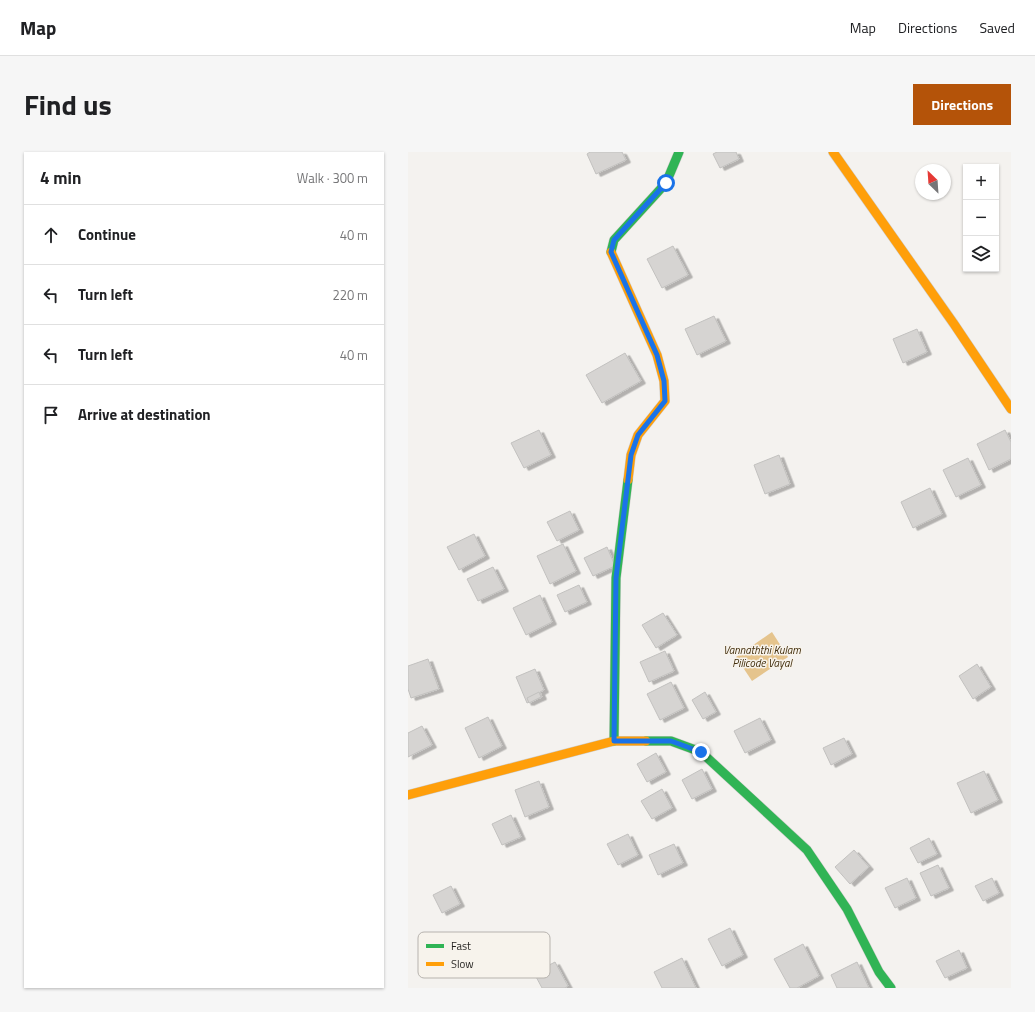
<!DOCTYPE html>
<html lang="en">
<head>
<meta charset="utf-8">
<style>
  body { margin:0; font-family:"Titillium Web",sans-serif; background:#f6f6f6; color:#202124 }
  .controls { position:absolute; right:12px; top:12px; display:grid; overflow:hidden; border-radius:0px; box-shadow:0 1px 3px #0004 }
  .controls button { width:36px; height:36px; display:grid; place-items:center; padding:0; border:0; border-bottom:1px solid #e0e0e0; background:#fff; color:#202124; font:20px sans-serif }
  .compass { position:absolute; left:507px; top:12px; width:36px; height:36px; border-radius:50%; background:#fff; box-shadow:0 1px 3px #0004; rotate:335deg }
  .stop { position:absolute; width:12px; height:12px; margin:-9px; border:3px solid #1a73e8; border-radius:50%; background:#fff }
  .stop.end { background:#1a73e8; border-color:#fff; box-shadow:0 1px 4px #0008 }
  .list { margin:0; padding:0; list-style:none }
  h2 { display:flex; justify-content:space-between; align-items:center; height:52px; margin:0; padding:0 16px; font-size:17px }
  h2 small { font-size:13px; font-weight:400; color:#757577 }
  .list li { display:grid; grid-template-columns:26px 1fr auto; gap:12px; align-items:center; box-sizing:border-box; height:60px; padding:0 16px; border-top:1px solid #e0e0e0 }
  .list b { display:block; font-size:15px; white-space:nowrap }
  .list em { font-size:13px; font-style:normal; color:#757577 }
  .icon { flex:none; width:22px; height:22px; fill:none; stroke:currentColor; stroke-width:2; stroke-linecap:round; stroke-linejoin:round }
  .map { position:relative; flex:none; width:603px; height:836px; overflow:hidden; border-radius:0px }
  header { display:flex; align-items:center; gap:24px; box-sizing:border-box; height:56px; padding:0 20px; background:#fff; border-bottom:1px solid #e0e0e0 }
  header strong { font-size:19px }
  nav { display:flex; gap:22px; margin-inline-start:auto; font-size:14px }
  .intro { display:flex; align-items:center; justify-content:space-between; box-sizing:border-box; height:96px; padding:0 24px }
  h1 { margin:0; font-size:28px }
  .button { padding:10px 18px; border-radius:0px; background:#b45309; color:#fff; font-size:14px; font-weight:700 }
  main { display:flex; gap:24px; padding:0 24px }
  aside { flex:1; background:#fff; border-radius:0px; box-shadow:0 1px 3px #0004 }
  .map>svg:first-child { display:block }
</style>
</head>
<body>
<header>
<strong>Map</strong>
<nav><a>Map</a><a>Directions</a><a>Saved</a></nav>
</header>
<div class="intro"><h1>Find us</h1><a class="button">Directions</a></div>
<main>
<aside>
<h2>4 min<small>Walk · 300 m</small></h2>
<ul class="list">
<li><svg class="icon" aria-label="ahead" viewBox="0 0 24 24"><path d="M12 20V5M6 11l6-6 6 6"/></svg><div><b>Continue</b></div><em>40 m</em></li>
<li><svg class="icon" aria-label="left" viewBox="0 0 24 24"><path d="M17 20v-9H6M10 6l-5 5 5 5"/></svg><div><b>Turn left</b></div><em>220 m</em></li>
<li><svg class="icon" aria-label="left" viewBox="0 0 24 24"><path d="M17 20v-9H6M10 6l-5 5 5 5"/></svg><div><b>Turn left</b></div><em>40 m</em></li>
<li><svg class="icon" aria-label="arrive" viewBox="0 0 24 24"><path d="M6 21V4h12l-3 4 3 4H6"/></svg><div><b>Arrive at destination</b></div></li>
</ul>
</aside>
<div class="map">
<svg width="603" height="836" viewBox="0 0 603 836">
  <defs>
    <filter id="shadow"><feDropShadow dx="4.5" dy="2.5" stdDeviation="0" flood-color="#0004"/></filter>
  </defs>
  <rect width="100%" height="100%" fill="#f4f2ef"/>
  <polygon fill="#e5c48d" points="364,480 380,505 344,529 328,505"/>
  <g fill="#d6d4d2" stroke="#c2c1bf" filter="url(#shadow)">
    <polygon points="182,0 214,0 218,8 188,22 179,2"/>
    <polygon points="309,0 328,0 331,7 312,16 305,2"/>
    <polygon points="265,94 280,123 254,136 239,107"/>
    <polygon points="306,164 318,189 289,203 277,177"/>
    <polygon points="509,177 519,200 495,211 485,187"/>
    <polygon points="217,201 233,229 194,251 178,223"/>
    <polygon points="131,278 143,303 116,316 103,291"/>
    <polygon points="597,278 603,290 603,307 581,318 569,292"/>
    <polygon points="371,303 382,332 357,342 346,313"/>
    <polygon points="560,306 573,333 548,345 535,318"/>
    <polygon points="522,336 534,362 505,376 493,350"/>
    <polygon points="162,359 171,378 149,389 139,370"/>
    <polygon points="66,382 77,404 51,418 39,395"/>
    <polygon points="155,392 168,419 142,432 129,404"/>
    <polygon points="199,395 207,414 185,424 176,406"/>
    <polygon points="85,415 96,437 70,449 59,427"/>
    <polygon points="171,433 179,450 157,460 149,443"/>
    <polygon points="132,443 144,470 118,483 105,456"/>
    <polygon points="255,461 269,483 248,496 234,473"/>
    <polygon points="257,499 266,519 241,530 232,510"/>
    <polygon points="20,507 31,537 3,546 0,537 0,514"/>
    <polygon points="569,512 583,535 565,547 551,524"/>
    <polygon points="127,517 136,538 132,540 134,545 119,551 108,525"/>
    <polygon points="263,530 276,556 252,568 239,542"/>
    <polygon points="131,540 133,545 121,551 119,546"/>
    <polygon points="297,540 308,560 295,567 284,548"/>
    <polygon points="80,565 94,594 71,606 57,576"/>
    <polygon points="352,566 363,588 337,601 326,579"/>
    <polygon points="14,574 24,593 0,605 0,581"/>
    <polygon points="436,586 444,602 423,613 415,596"/>
    <polygon points="248,601 258,620 239,630 229,612"/>
    <polygon points="294,617 304,637 284,647 274,628"/>
    <polygon points="576,619 590,648 563,661 549,631"/>
    <polygon points="131,629 141,655 117,665 107,638"/>
    <polygon points="254,637 264,656 244,667 233,649"/>
    <polygon points="103,663 113,685 94,693 84,672"/>
    <polygon points="220,682 230,703 210,713 199,692"/>
    <polygon points="521,686 529,702 510,711 502,696"/>
    <polygon points="266,692 275,711 250,723 241,703"/>
    <polygon points="446,698 461,715 442,732 427,715"/>
    <polygon points="530,713 541,736 523,744 512,721"/>
    <polygon points="499,726 508,746 487,756 477,736"/>
    <polygon points="584,726 591,741 575,749 567,734"/>
    <polygon points="43,734 52,752 34,761 25,743"/>
    <polygon points="322,776 335,803 314,814 300,787"/>
    <polygon points="395,792 411,824 389,836 382,836 366,807"/>
    <polygon points="551,798 559,816 537,826 528,809"/>
    <polygon points="274,806 288,836 254,836 246,820"/>
    <polygon points="147,810 160,834 157,836 134,836 126,821"/>
    <polygon points="449,810 461,836 429,836 423,823"/>
  </g>
  <g fill="none" stroke-linecap="round" stroke-linejoin="round">
    <g stroke="#ceccca" stroke-width="10">
      <g id="fast">
        <polyline points="203,100 206,88 258,31 271,0"/>
        <polyline points="206,589 208,426 220,328"/>
        <polyline points="238,589 263,589 293,600 399,698 439,757 471,820 483,836"/>
      </g>
    </g>
    <g stroke="#ceccca" stroke-width="10">
      <g id="slow">
        <polyline points="425,0 546,172 603,257"/>
        <polyline points="203,100 249,203 256,229 257,249 230,283 223,303 220,328"/>
        <polyline points="0,643 206,589 238,589"/>
      </g>
    </g>
    <use href="#fast" stroke="#30b455" stroke-width="9"/>
    <use href="#slow" stroke="#ff9f0a" stroke-width="9"/>
  </g>
  <g fill="none" stroke-linecap="round" stroke-linejoin="round">
    <polyline stroke="#1a73e8" stroke-width="5" points="258,31 206,88 203,100 249,203 256,229 257,249 230,283 223,303 208,426 206,589 263,589 293,600"/>
  </g>
  <g text-anchor="middle" stroke-width="3" stroke-linejoin="round" paint-order="stroke">
    <g font-size="11" font-style="italic" fill="#432f0d" stroke="#f7f3ec">
      <text x="354" y="502">Vannaththi Kulam<tspan x="354" dy="13">Pilicode Vayal</tspan></text>
    </g>
  </g>
  <rect x="10" y="780" width="132" height="46" rx="6" fill="#f7f3ec" stroke="#b7b3ae" stroke-width="1"/>
  <rect x="18" y="792" width="18" height="4" fill="#30b455"/>
  <rect x="18" y="810" width="18" height="4" fill="#ff9f0a"/>
  <g font-size="11" fill="#211f1d">
    <text x="43" y="798">Fast</text>
    <text x="43" y="816">Slow</text>
  </g>
</svg>
<div class="controls">
<button>+</button>
<button>−</button>
<button><svg class="icon" aria-label="layers" viewBox="0 0 24 24"><path d="M12 4l9 5-9 5-9-5zM3 14l9 5 9-5"/></svg></button>
</div>
<svg class="compass" viewBox="-18 -18 36 36"><path d="M0-13l5 13h-10z" fill="#e53935"/><path d="M0 13l5-13h-10z" fill="#757577"/></svg>
<div class="stop" style="left:258px;top:31px"></div>
<div class="stop end" style="left:293px;top:600px"></div>
</div>
</main>
</body>
</html>
